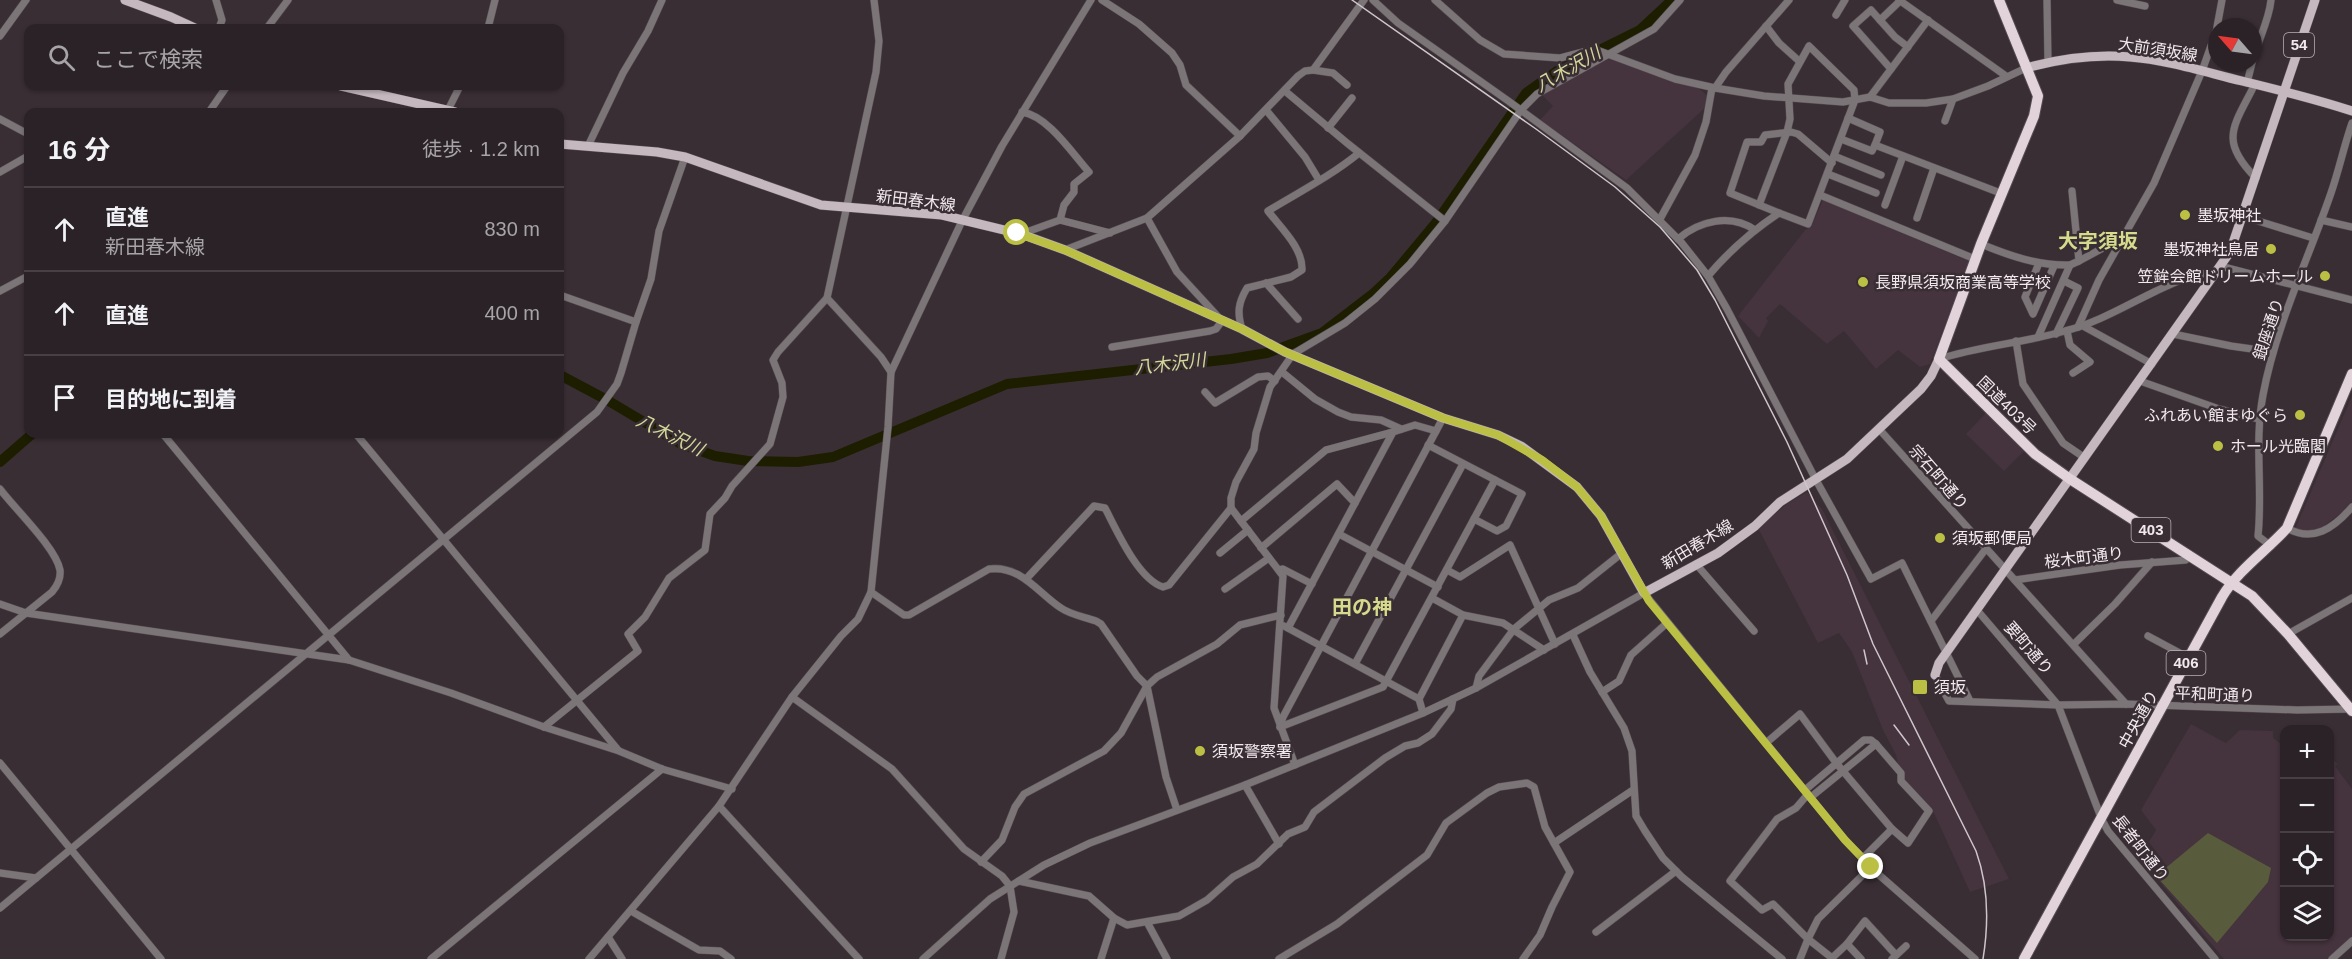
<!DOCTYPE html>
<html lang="ja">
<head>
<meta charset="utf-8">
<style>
  body { margin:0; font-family:Arial,"Noto Sans JP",sans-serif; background:#372f33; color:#f1f3f6 }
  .controls { position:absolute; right:18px; bottom:18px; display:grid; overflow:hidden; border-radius:12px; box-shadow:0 2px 4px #0004 }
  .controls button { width:54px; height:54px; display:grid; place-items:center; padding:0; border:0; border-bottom:2px solid #473f44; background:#2b2227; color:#f1f3f6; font:30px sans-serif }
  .compass { position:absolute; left:2208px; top:18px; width:54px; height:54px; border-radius:50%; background:#2b2227; box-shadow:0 2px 4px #0004; rotate:298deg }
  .stop { position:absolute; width:18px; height:18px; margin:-14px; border:4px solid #bbc045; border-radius:50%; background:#fff }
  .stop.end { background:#bbc045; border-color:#fff; box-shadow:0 2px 6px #0008 }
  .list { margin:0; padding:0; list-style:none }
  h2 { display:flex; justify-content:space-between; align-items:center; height:78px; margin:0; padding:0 24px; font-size:26px }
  h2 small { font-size:20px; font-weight:400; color:#a6a4a7 }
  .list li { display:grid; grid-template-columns:39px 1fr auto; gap:18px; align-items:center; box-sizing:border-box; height:84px; padding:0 24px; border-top:2px solid #473f44 }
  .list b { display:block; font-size:22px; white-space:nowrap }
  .list p { margin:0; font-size:20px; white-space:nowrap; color:#a6a4a7 }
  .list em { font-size:20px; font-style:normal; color:#a6a4a7 }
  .icon { flex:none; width:33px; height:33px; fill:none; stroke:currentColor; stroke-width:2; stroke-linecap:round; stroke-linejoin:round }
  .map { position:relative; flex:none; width:2352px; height:959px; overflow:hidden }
  .search { position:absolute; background:#2b2227; box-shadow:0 2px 4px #0004; left:24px; top:24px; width:540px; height:66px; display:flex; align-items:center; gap:15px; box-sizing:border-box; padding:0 21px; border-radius:12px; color:#a6a4a7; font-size:22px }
  .panel { position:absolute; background:#2b2227; box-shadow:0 2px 4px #0004; left:24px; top:108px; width:540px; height:330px; border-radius:12px }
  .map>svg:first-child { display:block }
</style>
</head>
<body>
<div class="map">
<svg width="2352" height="959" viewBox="0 0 2352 959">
  <rect width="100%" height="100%" fill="#392e34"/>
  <g fill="#45333d">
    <polygon points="1608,57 1665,78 1698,88 1708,96 1707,106 1626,180 1540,120 1553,106 1542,95"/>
    <polygon points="1823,200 1969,261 1930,364 1920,367 1898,350 1876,369 1844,331 1827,344 1780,304 1766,318 1768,321 1759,338 1738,316 1805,230 1811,227"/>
    <polygon points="2352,396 2352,502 2344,511 2317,531 2303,533 2295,529"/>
    <polygon points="1986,413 2024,451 2004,471 1966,434"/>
    <polygon points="1807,492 1822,509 2009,879 1970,892 1934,813 1900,776 1896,755 1883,730 1852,652 1839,633 1818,643 1758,528 1788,503"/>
    <polygon points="2191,724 2226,743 2240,730 2273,731 2273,738 2284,746 2284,936 2330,936 2330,758 2338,764 2335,766 2352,789 2352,938 2329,959 2224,959 2154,875 2167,866 2149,842 2156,830 2141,810"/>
  </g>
  <polygon fill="#585b3c" points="2208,833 2271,868 2268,882 2217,943 2156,876"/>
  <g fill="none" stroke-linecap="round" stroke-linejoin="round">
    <g stroke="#1d1e00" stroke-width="10">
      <polyline points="560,375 607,400 681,444 715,456 748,461 798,462 833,457 1007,384 1231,359 1267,353 1322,333 1374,293 1390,278 1435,224 1526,93 1557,71 1640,30 1672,0"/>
      <polyline points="0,462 32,434"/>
    </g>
    <g stroke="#564c52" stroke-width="8">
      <g id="minor">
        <polyline points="216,0 222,20 219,28"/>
        <polyline points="874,0 879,41 876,72 827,298 881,357 891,372"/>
        <polyline points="1102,0 1139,24 1172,53 1180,65 1186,85 1240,136"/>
        <polyline points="1373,0 1398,23 1507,100 1627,188 1681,242 1708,276 1727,309 1816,480 1871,579 1902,563 1970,701"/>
        <polyline points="1435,0 1480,40 1504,54 1560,58 1594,49 1675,79 1715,88 1764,96 1843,102 1870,97 1889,103 1926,103 1953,99 1988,86 2026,68"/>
        <polyline points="1899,0 2006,76"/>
        <polyline points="2047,0 2048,62"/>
        <polyline points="2117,0 2145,6"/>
        <polyline points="1836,15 1845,0"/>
        <polyline points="1880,20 1900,1"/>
        <polyline points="1766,26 1779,43 1799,61"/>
        <polyline points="2217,27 2222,0"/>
        <polyline points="267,28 288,0"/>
        <polyline points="488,28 495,0"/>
        <polyline points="0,36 26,0"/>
        <path d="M 2253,60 C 2258,40 2269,21 2271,0"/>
        <polyline points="1891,69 1853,26 1871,10 1895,37 1908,47"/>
        <polyline points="1313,70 1333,73 1347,85"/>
        <polyline points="2247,83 2252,63"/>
        <path d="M 2255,84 C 2234,126 2218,140 2256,178"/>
        <polyline points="1715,88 1726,72 1789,0"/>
        <polyline points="1285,91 1347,143 1445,221"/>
        <polyline points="1870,97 1928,20"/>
        <polyline points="448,110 460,86"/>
        <polyline points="1266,110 1305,157 1319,180"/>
        <polyline points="209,112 227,86"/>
        <path d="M 1022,112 C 1048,116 1072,153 1089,172 L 1074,184 L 1074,192 L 1064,205 L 1060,220"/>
        <polyline points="1848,118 1880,132 1875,145"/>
        <polyline points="0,119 28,134"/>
        <polyline points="1945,121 1953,99"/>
        <polyline points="1328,128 1352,98"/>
        <polyline points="1841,139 1872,151 1875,145 2003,194"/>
        <polyline points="588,146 623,73 648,31 662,0"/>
        <polyline points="1834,156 1881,175"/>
        <polyline points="0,172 28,156"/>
        <polyline points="1828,174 1876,193"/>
        <polyline points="1820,195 1975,259"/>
        <polyline points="1885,205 1903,156"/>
        <polyline points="1779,213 1730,193 1747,142 1761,142 1765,135 1791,132 1798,134 1832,163"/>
        <polyline points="2242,216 2313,238"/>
        <polyline points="1917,218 1934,168"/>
        <polyline points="1660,219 1695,155 1706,122 1712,88"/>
        <polyline points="2321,220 2352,227"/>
        <polyline points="1021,234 1060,220 1110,233"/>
        <path d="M 1678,239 C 1699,221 1730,213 1755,230"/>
        <path d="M 1981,244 C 2010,256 2039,266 2070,265"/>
        <polyline points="1065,250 1147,218 1240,136 1298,76 1305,71 1313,70 1364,0"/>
        <polyline points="2079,261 2103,248 2112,235 2126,233"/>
        <polyline points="2039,263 2025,297 2033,314 2054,266"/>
        <polyline points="2220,266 2352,300"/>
        <path d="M 1708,276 C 1729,251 1752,231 1779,213 L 1808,224 L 1855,100 L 1854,90 L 1809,46 L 1788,84 L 1790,119 L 1787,132 L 1759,205"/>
        <polyline points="1266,283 1298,319"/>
        <polyline points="0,291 28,276"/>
        <polyline points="560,295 636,322"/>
        <polyline points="2083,326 2152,364"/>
        <polyline points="2078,327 2099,280 2154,183 2202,71 2217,29"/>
        <path d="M 1242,329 C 1237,313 1238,303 1247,288 L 1291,277 L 1302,270 C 1303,248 1281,228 1268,211 C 1299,192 1331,176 1359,153"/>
        <polyline points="2067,331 2070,345 2090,362 2073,373"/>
        <polyline points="2056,334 2078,288 2064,281"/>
        <polyline points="2173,334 2231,346 2273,352"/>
        <polyline points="2038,337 2070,265 2079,261 2072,191"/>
        <polyline points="2016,341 2023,384 2063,443 2085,458"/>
        <polyline points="1112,347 1210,331 1216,329 1222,321 1177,272 1147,218"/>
        <path d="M 1939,359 C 1980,346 2023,343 2065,331 C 2097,323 2125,306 2154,292 C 2174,283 2194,272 2215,273"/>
        <polyline points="1282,372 1315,399 1338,412 1351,417 1381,420 1401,429"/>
        <polyline points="2140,381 2219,409 2259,419"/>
        <polyline points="1205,392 1215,403 1258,377 1268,376 1275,381"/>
        <polyline points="1879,429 2126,704"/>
        <polyline points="163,434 349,660"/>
        <polyline points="356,434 618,750"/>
        <polyline points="1428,445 1522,494 1506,526 1497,531 1474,519"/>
        <path d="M 0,489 C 15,509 56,548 60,570 C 61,578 57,586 52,592 L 0,634"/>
        <polyline points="1241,521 1326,450 1393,432"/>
        <path d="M 2287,528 C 2313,543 2334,528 2352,507"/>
        <polyline points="1339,534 1438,587"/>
        <path d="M 2271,546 L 2258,536 C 2263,489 2254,442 2263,395 C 2276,325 2308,260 2331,193 C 2339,170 2344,146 2352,123"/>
        <polyline points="1261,548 1337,484 1355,503"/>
        <polyline points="1220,553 1248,530"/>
        <polyline points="1696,564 1754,631"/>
        <polyline points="1279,570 1283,569 1312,584"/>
        <polyline points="1447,570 1460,577 1510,545 1555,644"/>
        <path d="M 1027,578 L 1094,506 L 1105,508 C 1117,531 1138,579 1163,587 L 1169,585 L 1231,508"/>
        <polyline points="2015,580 2120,565 2186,560 2189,554"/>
        <polyline points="1225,589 1269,558"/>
        <path d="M 871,592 L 904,615 L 909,615 L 989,569 C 1021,565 1038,593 1061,608 C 1071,615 1085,617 1096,621 L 1101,624 L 1137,676 L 1147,686 L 1166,777 L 1177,810"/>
        <polyline points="0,604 26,613 349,660 451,693 544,727 619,751 662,769 732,789"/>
        <polyline points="1977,610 2058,705 2102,820 2108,831 2215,959"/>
        <polyline points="1463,615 1503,623 1544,650"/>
        <polyline points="1931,621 1985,550"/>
        <polyline points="1284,626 1419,699"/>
        <polyline points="1288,628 1393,432 1415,425 1436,431"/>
        <polyline points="2288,634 2352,598"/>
        <polyline points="1573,635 1590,672 1624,728 1632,751 1636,816 1645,831 1663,858 1682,877 1782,959"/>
        <polyline points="2148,636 2189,658"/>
        <polyline points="2074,644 2115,604 2152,562"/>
        <polyline points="1355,664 1463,464"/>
        <polyline points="1935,675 1949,701 2058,705 2126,704 2297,710 2352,709"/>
        <polyline points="1476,688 1479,676 1514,629 1549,600 1578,588 1622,553"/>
        <polyline points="1602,692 1619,681 1631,655 1667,623"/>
        <polyline points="792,697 892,769 964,849 1002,876 1010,886 1014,912 1001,959"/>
        <polyline points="1423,713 1419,699 1463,615 1432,598"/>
        <polyline points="544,727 638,651 628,634 645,617 669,578 705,550 710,514 725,498 732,486 770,444 783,397 782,383 773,360 778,352 827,298"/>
        <polyline points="1280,727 1283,717 1443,418"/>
        <polyline points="1280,727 1383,687 1495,480"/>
        <polyline points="1766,743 1800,714 1837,764 1892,829"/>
        <polyline points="0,763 161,959"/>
        <polyline points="1295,765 1274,708 1283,576 1231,508 1231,498 1236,482 1254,449 1256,433 1270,387 1293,354 1345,323 1375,299 1410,264 1445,221 1521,110 1537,94 1654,29 1680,0"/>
        <polyline points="1245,785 1279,844"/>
        <polyline points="1805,790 1864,740 1871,740 1876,744 1811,797"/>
        <polyline points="1808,794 1796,808 1777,819 1730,881 1762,910 1773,904 1808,939 1818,919 1871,867"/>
        <polyline points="719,806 859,959"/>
        <polyline points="1554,843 1633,790"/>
        <polyline points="1863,858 1892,829 1908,843 1929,811 1901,781 1901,773 1876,744"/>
        <polyline points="981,862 1002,840 1015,807 1024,794 1104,751 1121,733 1147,686 1157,677 1217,644 1240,625 1281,615"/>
        <polyline points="0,873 36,878"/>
        <polyline points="1019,881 1089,896 1114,918 1127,925 1179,916 1207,900 1233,877 1257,864 1288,834 1305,827 1314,812 1385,758 1405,746 1418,743 1432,734 1451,709 1453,699"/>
        <polyline points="0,908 597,412 617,384 621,373 636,322 651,279 659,231 685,157"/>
        <polyline points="631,911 699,950 720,951 731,959"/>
        <polyline points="1147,922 1167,959"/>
        <polyline points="1596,932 1676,871"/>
        <polyline points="608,937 622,959"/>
        <polyline points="1847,944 1865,921 1896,955"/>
        <polyline points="431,959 662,769"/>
        <polyline points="589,959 719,806 792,697 841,636 858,619 871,592 888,427 891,372 962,221 1002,146 1091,0"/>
        <polyline points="923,959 990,899 1044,865 1090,843 1245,785 1423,713 1476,688 1644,593 1845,840 1878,874 1975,959"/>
        <polyline points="1101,959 1114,918"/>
        <polyline points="1279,959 1337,924 1427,855 1446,823 1487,793 1499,787 1527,783 1534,787 1545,827 1570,872 1552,907 1540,935 1523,959"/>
        <polyline points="1800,959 1808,939 1832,958 1847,944 1861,959"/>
        <polyline points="1892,959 1906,946"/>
        <polyline points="2332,959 2352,941"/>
      </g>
    </g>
    <g stroke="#564c52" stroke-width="10">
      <g id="major">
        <polyline points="125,0 171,17 195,28"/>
        <path d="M 2026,68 C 2059,59 2096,54 2130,57 C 2168,60 2205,72 2242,81 C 2279,90 2316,99 2352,111"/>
        <polyline points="341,86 455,112"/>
        <polyline points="560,144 657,152 685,157 821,205 942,215 1021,234 1065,250 1242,329 1285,352 1443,418 1498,435 1521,446 1577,487 1601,516 1644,593 1718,553 1755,526 1780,502 1847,459 1921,389 1931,376 1939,359"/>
        <polyline points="1935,675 1939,663 2230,252 2315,0"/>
      </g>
    </g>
    <g stroke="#564c52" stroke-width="12">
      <g id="highway">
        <polyline points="1999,0 2038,96 2034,116 1981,244 1939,359 2035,454 2070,479 2252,596 2288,634 2352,711"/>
        <path d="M 2024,959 L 2222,597 C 2238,570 2266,551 2287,528 L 2352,374"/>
      </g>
    </g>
    <use href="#minor" stroke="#7b7578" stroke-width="7"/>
    <use href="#major" stroke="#c5b8bf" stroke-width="9"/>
    <use href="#highway" stroke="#e2d3da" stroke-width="10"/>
    <g stroke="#cec6ca" stroke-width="1.5">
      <path d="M 1352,0 L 1536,129 L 1615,187 L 1660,227 L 1697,270 L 1715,300 L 1787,442 L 1847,575 L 1873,644 L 1976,851 C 1989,887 1989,922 1983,959"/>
      <polyline points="1864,650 1867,664"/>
      <polyline points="1894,725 1909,745"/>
    </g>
  </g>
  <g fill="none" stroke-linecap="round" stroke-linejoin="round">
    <polyline stroke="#bbc045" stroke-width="8" points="1017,233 1065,250 1242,329 1285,352 1443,418 1498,435 1542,460 1577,487 1601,516 1649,601 1845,840 1871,867"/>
  </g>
  <g fill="#bbc045" stroke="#392e34" stroke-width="2">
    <circle cx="2185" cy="215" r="6"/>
    <circle cx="2271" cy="249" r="6"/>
    <circle cx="2325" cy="276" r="6"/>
    <circle cx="1863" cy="282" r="6"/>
    <circle cx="2300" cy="415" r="6"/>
    <circle cx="2218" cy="446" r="6"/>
    <circle cx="1940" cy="538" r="6"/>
    <rect x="1912" y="679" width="16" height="16" rx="3"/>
    <circle cx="1200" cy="751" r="6"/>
  </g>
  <g text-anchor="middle" stroke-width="5" stroke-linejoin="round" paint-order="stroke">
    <g fill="#392e34" stroke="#bab1b6" stroke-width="1.5">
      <rect x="2284" y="33" width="30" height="24" rx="4.5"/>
      <rect x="2131.5" y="518" width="39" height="24" rx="4.5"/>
      <rect x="2166.5" y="651" width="39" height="24" rx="4.5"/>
    </g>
    <g font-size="15" font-weight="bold" fill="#f1e9ed">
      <text x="2299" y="50">54</text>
      <text x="2151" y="535">403</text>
      <text x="2186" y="668">406</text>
    </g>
    <g font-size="16" fill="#f1e9ed" stroke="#392e34">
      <text transform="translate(2158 49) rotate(9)" y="6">大前須坂線</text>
      <text transform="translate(916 200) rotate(7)" y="6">新田春木線</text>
      <text transform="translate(2268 329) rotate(-72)" y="6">銀座通り</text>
      <text transform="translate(2007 405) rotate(44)" y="6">国道403号</text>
      <text transform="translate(1939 477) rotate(49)" y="6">宗石町通り</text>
      <text transform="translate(1697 544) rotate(-31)" y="6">新田春木線</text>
      <text transform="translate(2084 557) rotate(-7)" y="6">桜木町通り</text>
      <text transform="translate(2029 648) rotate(49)" y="6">要町通り</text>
      <text transform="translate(2215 694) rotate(2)" y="6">平和町通り</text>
      <text transform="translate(2138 719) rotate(-61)" y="6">中央通り</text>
      <text transform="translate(2141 848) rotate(52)" y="6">長者町通り</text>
    </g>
    <g font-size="16" fill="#f1e9ed" stroke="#392e34" text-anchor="start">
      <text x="2197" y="221">墨坂神社</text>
      <text x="2259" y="255" text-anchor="end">墨坂神社鳥居</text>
      <text x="2313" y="282" text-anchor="end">笠鉾会館ドリームホール</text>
      <text x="1875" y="288">長野県須坂商業高等学校</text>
      <text x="2288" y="421" text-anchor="end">ふれあい館まゆぐら</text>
      <text x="2230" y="452">ホール光臨閣</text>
      <text x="1952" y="544">須坂郵便局</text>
      <text x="1934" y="693">須坂</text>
      <text x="1212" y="757">須坂警察署</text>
    </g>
    <g font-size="18" font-style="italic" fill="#d3d89a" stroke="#392e34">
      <text transform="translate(1568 69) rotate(-30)" y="6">八木沢川</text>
      <text transform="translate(1170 364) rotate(-7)" y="6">八木沢川</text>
      <text transform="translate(670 435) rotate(26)" y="6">八木沢川</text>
    </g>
    <g font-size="20" font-weight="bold" fill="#d5da8c" stroke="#392e34">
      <text x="2098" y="248">大字須坂</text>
      <text x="1362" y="614">田の神</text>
    </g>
  </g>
</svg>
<div class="controls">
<button>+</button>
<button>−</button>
<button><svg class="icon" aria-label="locate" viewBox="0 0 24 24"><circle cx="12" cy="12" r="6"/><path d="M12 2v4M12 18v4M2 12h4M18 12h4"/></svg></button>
<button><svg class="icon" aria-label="layers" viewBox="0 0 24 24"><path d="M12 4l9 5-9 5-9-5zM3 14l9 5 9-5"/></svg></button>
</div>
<svg class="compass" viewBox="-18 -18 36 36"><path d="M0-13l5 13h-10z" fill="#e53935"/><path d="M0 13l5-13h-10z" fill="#a6a4a7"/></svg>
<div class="stop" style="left:1017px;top:233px"></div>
<div class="stop end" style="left:1871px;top:867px"></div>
<div class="search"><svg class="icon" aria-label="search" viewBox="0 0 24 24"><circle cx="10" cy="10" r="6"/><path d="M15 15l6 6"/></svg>ここで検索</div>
<section class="panel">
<h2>16 分<small>徒歩 · 1.2 km</small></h2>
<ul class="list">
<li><svg class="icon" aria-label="ahead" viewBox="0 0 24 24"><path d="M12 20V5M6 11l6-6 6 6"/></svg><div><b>直進</b><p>新田春木線</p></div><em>830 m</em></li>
<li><svg class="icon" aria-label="ahead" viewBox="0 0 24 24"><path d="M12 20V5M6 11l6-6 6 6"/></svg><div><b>直進</b></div><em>400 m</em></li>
<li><svg class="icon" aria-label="arrive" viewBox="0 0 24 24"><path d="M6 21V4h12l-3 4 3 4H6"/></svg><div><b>目的地に到着</b></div></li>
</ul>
</section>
</div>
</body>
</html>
